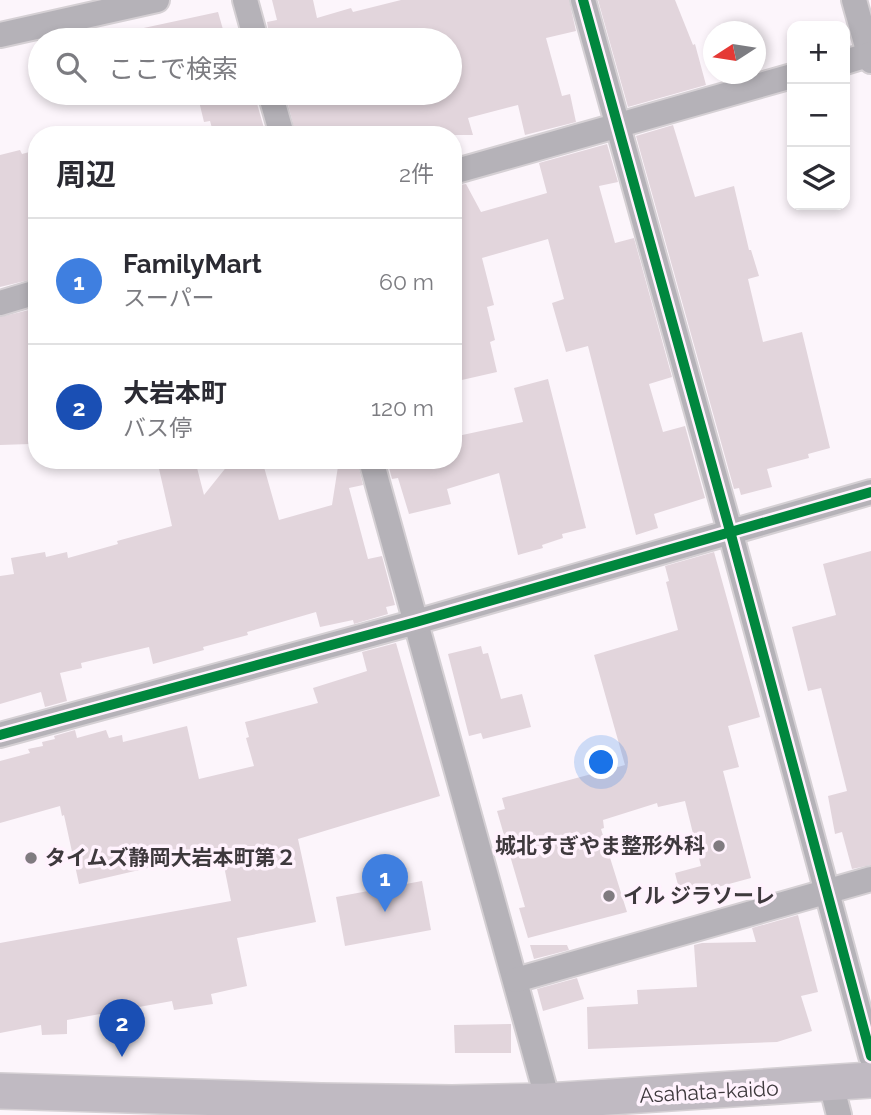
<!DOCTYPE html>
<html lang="ja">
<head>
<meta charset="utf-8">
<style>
  body { margin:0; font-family:Raleway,"Noto Sans JP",sans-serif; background:#f2f2f3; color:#2b2b33 }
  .controls { position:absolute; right:21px; top:21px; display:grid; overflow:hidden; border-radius:14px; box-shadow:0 4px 10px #0003 }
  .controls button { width:63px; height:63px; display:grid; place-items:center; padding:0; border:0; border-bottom:2px solid #e1e1e2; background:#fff; color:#2b2b33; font:35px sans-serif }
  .compass { position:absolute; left:703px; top:21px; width:63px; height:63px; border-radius:50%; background:#fff; box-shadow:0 4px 10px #0003; rotate:258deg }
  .you { position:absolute; left:602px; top:763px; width:24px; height:24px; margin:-18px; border:5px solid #fff; border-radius:50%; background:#1a73e8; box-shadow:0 0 0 10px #1a73e833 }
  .badge { display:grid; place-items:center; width:46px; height:46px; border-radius:50%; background:#807b80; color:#fff; font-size:23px; font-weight:700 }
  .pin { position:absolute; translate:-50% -58px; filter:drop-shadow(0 2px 4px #0008) }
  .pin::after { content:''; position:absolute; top:37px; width:24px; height:21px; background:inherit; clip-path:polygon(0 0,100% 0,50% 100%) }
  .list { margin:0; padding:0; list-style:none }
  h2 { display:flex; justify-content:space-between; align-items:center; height:91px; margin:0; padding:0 28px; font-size:30px }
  h2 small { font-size:23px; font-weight:400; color:#7c7c81 }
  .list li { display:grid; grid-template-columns:46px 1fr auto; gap:21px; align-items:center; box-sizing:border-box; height:126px; padding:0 28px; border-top:2px solid #e1e1e2 }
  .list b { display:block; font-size:26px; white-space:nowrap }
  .list p { margin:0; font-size:23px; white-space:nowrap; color:#7c7c81 }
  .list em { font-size:23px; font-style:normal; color:#7c7c81 }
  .icon { flex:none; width:38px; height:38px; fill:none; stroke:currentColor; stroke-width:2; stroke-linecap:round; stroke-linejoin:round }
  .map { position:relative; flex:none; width:871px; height:1115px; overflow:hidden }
  .search { position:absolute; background:#fff; box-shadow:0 4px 10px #0003; left:28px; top:28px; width:434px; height:77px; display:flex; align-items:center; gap:18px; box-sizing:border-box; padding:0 24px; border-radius:38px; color:#7c7c81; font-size:26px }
  .panel { position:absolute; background:#fff; box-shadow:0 4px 10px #0003; left:28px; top:126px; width:434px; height:343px; border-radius:28px }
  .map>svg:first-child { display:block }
</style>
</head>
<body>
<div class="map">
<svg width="871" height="1115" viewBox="0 0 871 1115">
  <rect width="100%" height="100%" fill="#fcf5fb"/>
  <g fill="#e2d5dc">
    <polygon points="272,0 313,0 317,18 351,8 353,12 401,0 569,0 576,31 546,38 562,96 570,94 576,122 525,135 518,105 468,118 473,135 296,135 285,93 450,93 450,40 270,40 267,22 277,20"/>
    <polygon points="598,0 675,0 693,45 695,44 706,85 628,107"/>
    <polygon points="218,12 226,40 140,40 139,29"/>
    <polygon points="197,93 234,93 237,105 256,100 266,135 214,135 210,121 204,122"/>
    <polygon points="673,125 695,197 734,186 749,250 751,250 759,276 748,279 763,342 802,332 830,448 808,454 809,458 767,469 772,487 741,495 739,488 734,489 636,136"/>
    <polygon points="607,144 618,182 599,186 615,243 634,238 672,377 649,384 663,432 685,426 705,498 654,514 658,528 636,535 588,346 566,352 552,303 564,299 548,239 482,258 494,305 487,307 495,340 490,342 497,372 453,382 453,186 466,184 481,212 547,193 539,163"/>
    <polygon points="20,150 22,154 37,150 37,278 0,287 0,155"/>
    <polygon points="33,309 35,438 30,438 30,444 0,445 0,317"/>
    <polygon points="548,379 586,528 562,534 563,538 542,545 543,548 518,555 499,473 447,489 451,504 409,514 398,478 392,479 387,460 453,460 453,437 523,422 514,388"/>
    <polygon points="157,460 195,460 204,495 232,460 262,460 279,520 332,505 339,460 357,460 363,485 349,488 368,559 382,556 395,605 386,607 388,614 354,624 353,620 320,627 316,612 247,632 248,635 203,647 204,650 153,664 149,647 81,663 82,668 60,673 67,701 45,707 41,692 0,704 0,576 14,574 11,558 45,552 46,557 67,552 68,558 118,544 117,541 172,526"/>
    <polygon points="871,551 871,865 852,869 842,832 835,834 828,796 847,791 821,688 808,691 792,627 836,615 823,564"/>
    <polygon points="714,552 760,717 728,726 739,767 723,771 751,878 681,897 675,873 701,866 685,801 658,807 657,803 603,820 604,828 601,829 627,912 528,938 519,908 525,907 497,811 505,809 502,798 625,765 594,655 678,630 666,582 669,581 665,566"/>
    <polygon points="396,643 440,796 298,839 316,922 237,938 247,986 211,994 213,1004 174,1010 172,1001 67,1020 67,1034 42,1035 41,1025 0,1033 0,943 231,901 221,851 79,884 64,815 62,816 60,806 0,823 0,761 30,753 28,749 43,746 42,742 55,739 54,736 75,730 77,738 106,730 109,738 122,735 123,742 187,726 199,779 254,766 246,738 249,737 245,722 318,703 313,688 367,671 362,652"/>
    <polygon points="481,646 483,654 488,653 501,699 522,694 531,727 483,739 481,733 469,736 448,654"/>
    <polygon points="422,881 431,930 345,946 336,897"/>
    <polygon points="798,915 818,992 801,996 812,1031 777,1042 588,1049 587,1007 638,1004 637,990 697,987 694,945 702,943 756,942 752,928"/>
    <polygon points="530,945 567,945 569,950 534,959"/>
    <polygon points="577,978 584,999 543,1011 537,989"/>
    <polygon points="511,1024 511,1053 455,1053 454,1025"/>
  </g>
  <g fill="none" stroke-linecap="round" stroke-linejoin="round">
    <g stroke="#d5d0d4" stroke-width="28">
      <g id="street">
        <polyline points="245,0 256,40"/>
        <polyline points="583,0 730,531 871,1056"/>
        <polyline points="854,0 871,61"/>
        <polyline points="0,35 157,0"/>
        <polyline points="845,62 871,54"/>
        <polyline points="270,93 282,135"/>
        <polyline points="453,172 792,76"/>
        <polyline points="0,303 37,292"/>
        <polyline points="371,460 548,1101"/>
        <polyline points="0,735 416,622 871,492"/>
        <polyline points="516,980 871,879"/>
        <polyline points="831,1084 839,1115"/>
      </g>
    </g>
    <g stroke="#d5d0d4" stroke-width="38">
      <polyline id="secondary" points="0,1091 321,1101 452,1103 548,1101 871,1080"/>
    </g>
    <use href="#street" stroke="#b5b2b8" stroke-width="24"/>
    <use href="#secondary" stroke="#c0bac2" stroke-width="35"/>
    <g stroke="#fff2fd" stroke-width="15">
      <g id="cycleway">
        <polyline points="583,0 730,531 871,1056"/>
        <polyline points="0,735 416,622 871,492"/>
      </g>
    </g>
    <use href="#cycleway" stroke="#00873e" stroke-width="10"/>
  </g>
  <g fill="#807b80" stroke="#fff2fd" stroke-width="2.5">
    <circle cx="719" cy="846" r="7"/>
    <circle cx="31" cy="858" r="7"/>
    <circle cx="609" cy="896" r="7"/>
  </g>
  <g text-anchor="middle" stroke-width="7" stroke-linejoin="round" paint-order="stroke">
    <g font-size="21" font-weight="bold" fill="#3e393d" stroke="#fff2fd" text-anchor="start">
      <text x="705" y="853" text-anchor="end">城北すぎやま整形外科</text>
      <text x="45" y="865">タイムズ静岡大岩本町第２</text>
      <text x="623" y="903">イル ジラソーレ</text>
    </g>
    <g font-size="21" fill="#3e393d" stroke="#fff2fd">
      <text transform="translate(709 1092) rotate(-3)" y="7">Asahata-kaido</text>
    </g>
  </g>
</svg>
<div class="controls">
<button>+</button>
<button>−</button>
<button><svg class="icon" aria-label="layers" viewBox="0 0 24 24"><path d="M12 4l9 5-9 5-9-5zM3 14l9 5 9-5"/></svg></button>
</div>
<svg class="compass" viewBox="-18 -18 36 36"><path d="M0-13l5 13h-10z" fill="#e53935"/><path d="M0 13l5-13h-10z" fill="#7c7c81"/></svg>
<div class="you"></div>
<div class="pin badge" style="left:385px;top:912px;background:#3f7fe0">1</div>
<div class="pin badge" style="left:122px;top:1057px;background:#1a4fb4">2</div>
<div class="search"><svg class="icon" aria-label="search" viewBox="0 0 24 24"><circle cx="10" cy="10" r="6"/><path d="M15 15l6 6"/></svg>ここで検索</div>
<section class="panel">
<h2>周辺<small>2件</small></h2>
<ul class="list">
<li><span class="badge" style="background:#3f7fe0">1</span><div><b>FamilyMart</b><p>スーパー</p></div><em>60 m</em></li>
<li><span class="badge" style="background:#1a4fb4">2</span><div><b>大岩本町</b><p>バス停</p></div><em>120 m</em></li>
</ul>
</section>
</div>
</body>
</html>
